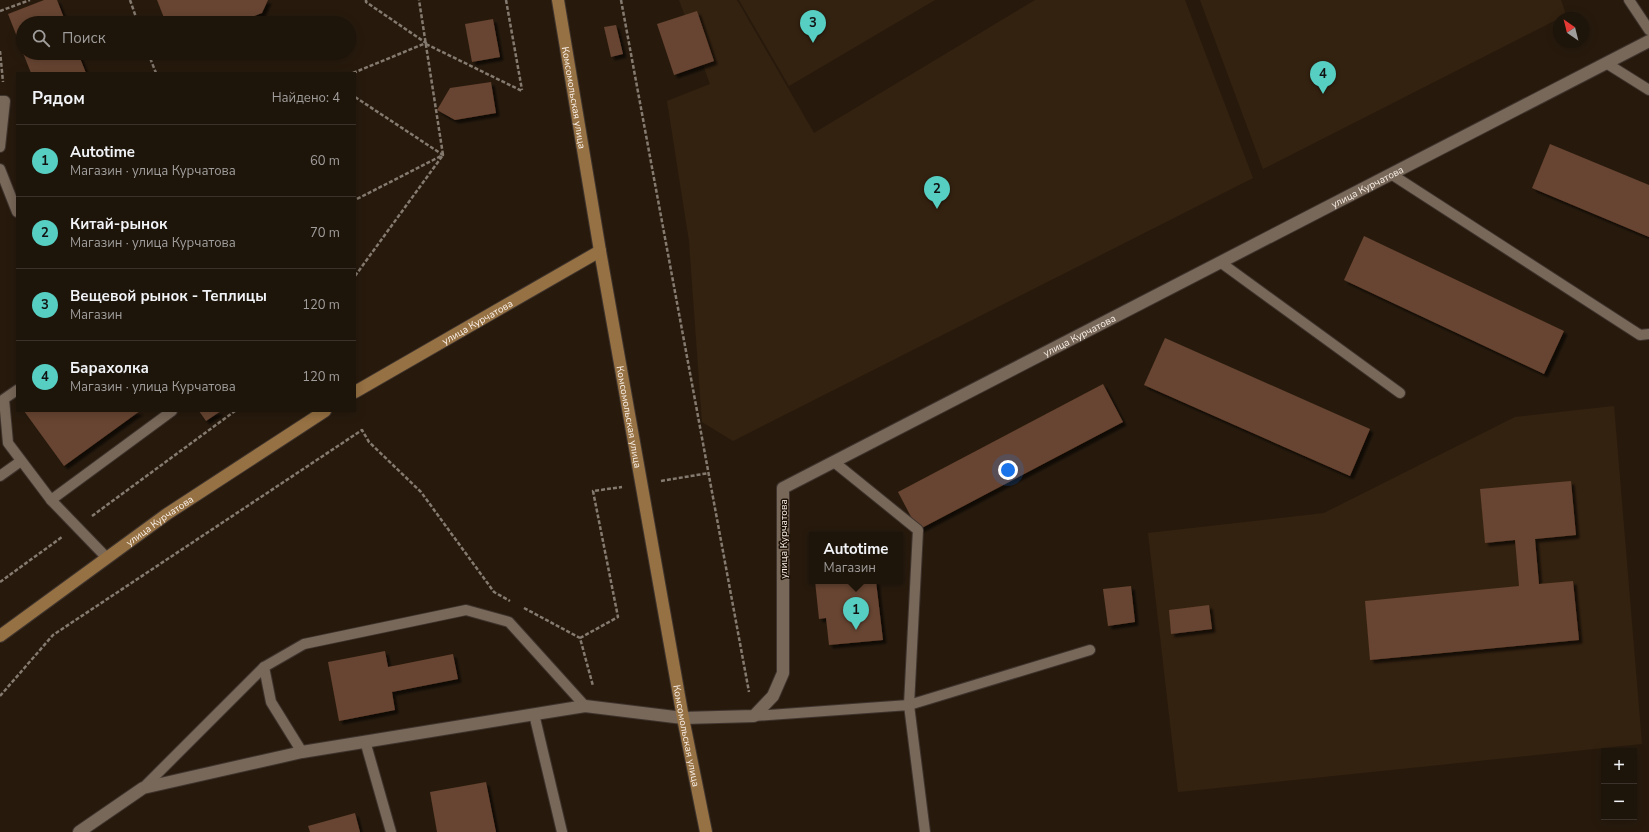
<!DOCTYPE html>
<html lang="ru">
<head>
<meta charset="utf-8">
<style>
  body { margin:0; font-family:"Nunito Sans",sans-serif; background:#2a2118; color:#f1f3f6 }
  .controls { position:absolute; right:12px; bottom:12px; display:grid; overflow:hidden; border-radius:0px; box-shadow:0 2px 10px #0003 }
  .controls button { width:36px; height:36px; display:grid; place-items:center; padding:0; border:0; border-bottom:1px solid #3b332b; background:#1d140a; color:#f1f3f6; font:20px sans-serif }
  .compass { position:absolute; left:1553px; top:12px; width:36px; height:36px; border-radius:50%; background:#1d140a; box-shadow:0 2px 10px #0003; rotate:325deg }
  .you { position:absolute; left:1008px; top:470px; width:14px; height:14px; margin:-10px; border:3px solid #fff; border-radius:50%; background:#1a73e8; box-shadow:0 0 0 6px #1a73e833 }
  .badge { display:grid; place-items:center; width:26px; height:26px; border-radius:50%; background:#56cec2; color:#111; font-size:13px; font-weight:700 }
  .pin { position:absolute; translate:-50% -33px; filter:drop-shadow(0 1px 2px #0008) }
  .pin::after { content:''; position:absolute; top:21px; width:14px; height:12px; background:inherit; clip-path:polygon(0 0,100% 0,50% 100%) }
  .popup { position:absolute; left:809px; top:532px; width:94px; height:52px; box-sizing:border-box; display:grid; place-content:center; border-radius:0px; background:#1d140a; filter:drop-shadow(0 1px 3px #0005); font-size:13px; white-space:nowrap; color:#a09e9c }
  .popup b { font-size:15px; color:#f1f3f6 }
  .popup::after { content:''; position:absolute; left:50%; top:100%; margin-left:-8px; border:8px solid transparent; border-top-color:#1d140a }
  .list { margin:0; padding:0; list-style:none }
  h2 { display:flex; justify-content:space-between; align-items:center; height:52px; margin:0; padding:0 16px; font-size:17px }
  h2 small { font-size:13px; font-weight:400; color:#a09e9c }
  .list li { display:grid; grid-template-columns:26px 1fr auto; gap:12px; align-items:center; box-sizing:border-box; height:72px; padding:0 16px; border-top:1px solid #3b332b }
  .list b { display:block; font-size:15px; white-space:nowrap }
  .list p { margin:0; font-size:13px; white-space:nowrap; color:#a09e9c }
  .list em { font-size:13px; font-style:normal; color:#a09e9c }
  .icon { flex:none; width:22px; height:22px; fill:none; stroke:currentColor; stroke-width:2; stroke-linecap:round; stroke-linejoin:round }
  .map { position:relative; flex:none; width:1649px; height:832px; overflow:hidden }
  .search { position:absolute; background:#1d140a; box-shadow:0 2px 10px #0003; left:16px; top:16px; width:340px; height:44px; display:flex; align-items:center; gap:10px; box-sizing:border-box; padding:0 14px; border-radius:22px; color:#a09e9c; font-size:15px }
  .panel { position:absolute; background:#1d140a; box-shadow:0 2px 10px #0003; left:16px; top:72px; width:340px; height:340px; border-radius:0px }
  .map>svg:first-child { display:block }
</style>
</head>
<body>
<div class="map">
<svg width="1649" height="832" viewBox="0 0 1649 832">
  <defs>
    <filter id="shadow"><feDropShadow dx="3.5" dy="3.5" stdDeviation="1" flood-color="#0009"/></filter>
  </defs>
  <rect width="100%" height="100%" fill="#271a0d"/>
  <g fill="#342210">
    <polygon points="679,0 737,0 814,133 1035,0 1185,0 1253,178 733,441 702,422 689,241 667,101 710,84"/>
    <polygon points="739,0 935,0 789,86"/>
    <polygon points="1200,0 1561,0 1566,15 1263,169"/>
    <polygon points="1614,406 1642,744 1178,792 1148,533 1324,513 1515,417"/>
  </g>
  <g fill="#674431" filter="url(#shadow)">
    <polygon points="44,0 57,0 66,23 23,23 23,52 8,14"/>
    <polygon points="157,0 268,0 262,13 236,23 166,23"/>
    <polygon points="697,11 714,61 674,75 657,24"/>
    <polygon points="493,19 500,57 472,62 465,24"/>
    <polygon points="616,25 623,54 611,57 604,27"/>
    <polygon points="23,53 78,53 86,73 31,73"/>
    <polygon points="491,82 496,113 455,120 437,110 450,88"/>
    <polygon points="1550,144 1649,185 1649,237 1532,188"/>
    <polygon points="1364,236 1564,331 1544,374 1344,280"/>
    <polygon points="1165,338 1370,429 1350,476 1144,385"/>
    <polygon points="1103,384 1123,422 918,530 898,492"/>
    <polygon points="24,411 140,411 64,466"/>
    <polygon points="199,411 221,411 206,421"/>
    <polygon points="1571,481 1576,535 1535,539 1539,584 1573,581 1579,640 1370,660 1365,601 1519,586 1515,540 1485,543 1480,489"/>
    <polygon points="870,532 870,535 853,535 853,534"/>
    <polygon points="815,581 876,581 883,640 829,645 826,618 819,619"/>
    <polygon points="1131,586 1135,622 1108,626 1103,589"/>
    <polygon points="1209,605 1212,629 1171,634 1169,610"/>
    <polygon points="385,651 388,667 453,654 458,679 392,692 395,710 339,721 328,662"/>
    <polygon points="486,782 496,832 437,832 430,792"/>
    <polygon points="355,813 360,832 310,832 308,826"/>
  </g>
  <g fill="none" stroke-linecap="round" stroke-linejoin="round">
    <g stroke="#3f342e" stroke-width="12">
      <g id="service">
        <polyline points="1629,0 1649,30"/>
        <polyline points="1606,63 1649,90"/>
        <polyline points="0,101 5,101 0,147"/>
        <polyline points="0,169 17,212"/>
        <polyline points="1391,174 1640,335 1649,334"/>
        <polyline points="1220,262 1400,393"/>
        <polyline points="17,390 4,399 8,443 51,500 107,558"/>
        <polyline points="834,462 918,530 909,705 1090,650"/>
        <polyline points="0,476 21,461"/>
        <polyline points="51,500 172,411"/>
        <polyline points="264,667 271,702 302,752"/>
        <polyline points="534,714 562,832"/>
        <polyline points="754,716 909,705 925,832"/>
        <polyline points="365,741 391,832"/>
        <polyline points="143,788 264,667 304,644 466,610 509,622 585,706"/>
      </g>
    </g>
    <g stroke="#3f342e" stroke-width="14">
      <polyline id="minor" points="79,832 143,788 302,752 585,706 683,718"/>
    </g>
    <g stroke="#3f342e" stroke-width="14">
      <g id="tertiary">
        <path id="s1" d="M 683,718 L 754,716 L 773,696 L 783,673 L 783,488 L 1649,41"/>
      </g>
    </g>
    <g stroke="#3f342e" stroke-width="14">
      <g id="secondary">
        <path id="s2" d="M 558,0 L 600,251 L 683,718 L 706,832"/>
        <path id="s3" d="M 355,392 L 600,251"/>
        <path id="s4" d="M 0,636 L 167,514 L 325,411"/>
      </g>
    </g>
    <g stroke="#857a6f" stroke-width="2.5" stroke-dasharray="4 2" stroke-linecap="butt">
      <polyline points="130,0 138,23"/>
      <polyline points="506,0 522,90"/>
      <polyline points="621,0 749,692"/>
      <polyline points="0,11 30,0"/>
      <polyline points="426,44 522,91"/>
      <polyline points="0,51 3,82"/>
      <polyline points="148,53 156,73"/>
      <polyline points="353,73 426,43 366,2 366,0"/>
      <polyline points="355,97 443,155 355,200"/>
      <polyline points="355,276 443,155 419,0"/>
      <polyline points="661,481 709,473"/>
      <polyline points="92,516 235,411"/>
      <polyline points="0,582 62,537"/>
      <polyline points="524,608 580,638 593,686"/>
      <polyline points="580,638 618,617 593,491 622,487"/>
      <polyline points="0,696 53,635 362,430 369,442 421,492 494,592 510,601"/>
    </g>
    <use href="#service" stroke="#786859" stroke-width="10"/>
    <use href="#minor" stroke="#786859" stroke-width="12"/>
    <use href="#tertiary" stroke="#786859" stroke-width="12"/>
    <use href="#secondary" stroke="#967143" stroke-width="12"/>
  </g>
  <g text-anchor="middle" stroke-width="3" stroke-linejoin="round" paint-order="stroke">
    <g font-size="10" fill="#faf0e8" stroke="#1e1105">
      <text dy="4" stroke="none"><textPath href="#s2" startOffset="99">Комсомольская улица</textPath></text>
      <text dy="4" stroke="none"><textPath href="#s1" startOffset="966">улица Курчатова</textPath></text>
      <text dy="4" stroke="none"><textPath href="#s3" startOffset="141">улица Курчатова</textPath></text>
      <text dy="4" stroke="none"><textPath href="#s1" startOffset="642">улица Курчатова</textPath></text>
      <text dy="4" stroke="none"><textPath href="#s2" startOffset="423">Комсомольская улица</textPath></text>
      <text dy="4" stroke="none"><textPath href="#s4" startOffset="197">улица Курчатова</textPath></text>
      <text transform="translate(783 539) rotate(-90)" y="4">улица Курчатова</text>
      <text dy="4" stroke="none"><textPath href="#s2" startOffset="747">Комсомольская улица</textPath></text>
    </g>
  </g>
</svg>
<div class="controls">
<button>+</button>
<button>−</button>
</div>
<svg class="compass" viewBox="-18 -18 36 36"><path d="M0-13l5 13h-10z" fill="#e53935"/><path d="M0 13l5-13h-10z" fill="#a09e9c"/></svg>
<div class="you"></div>
<div class="pin badge" style="left:856px;top:630px">1</div>
<div class="popup"><b>Autotime</b>Магазин</div>
<div class="pin badge" style="left:937px;top:209px">2</div>
<div class="pin badge" style="left:813px;top:43px">3</div>
<div class="pin badge" style="left:1323px;top:94px">4</div>
<div class="search"><svg class="icon" aria-label="search" viewBox="0 0 24 24"><circle cx="10" cy="10" r="6"/><path d="M15 15l6 6"/></svg>Поиск</div>
<section class="panel">
<h2>Рядом<small>Найдено: 4</small></h2>
<ul class="list">
<li><span class="badge">1</span><div><b>Autotime</b><p>Магазин · улица Курчатова</p></div><em>60 m</em></li>
<li><span class="badge">2</span><div><b>Китай-рынок</b><p>Магазин · улица Курчатова</p></div><em>70 m</em></li>
<li><span class="badge">3</span><div><b>Вещевой рынок - Теплицы</b><p>Магазин</p></div><em>120 m</em></li>
<li><span class="badge">4</span><div><b>Барахолка</b><p>Магазин · улица Курчатова</p></div><em>120 m</em></li>
</ul>
</section>
</div>
</body>
</html>
